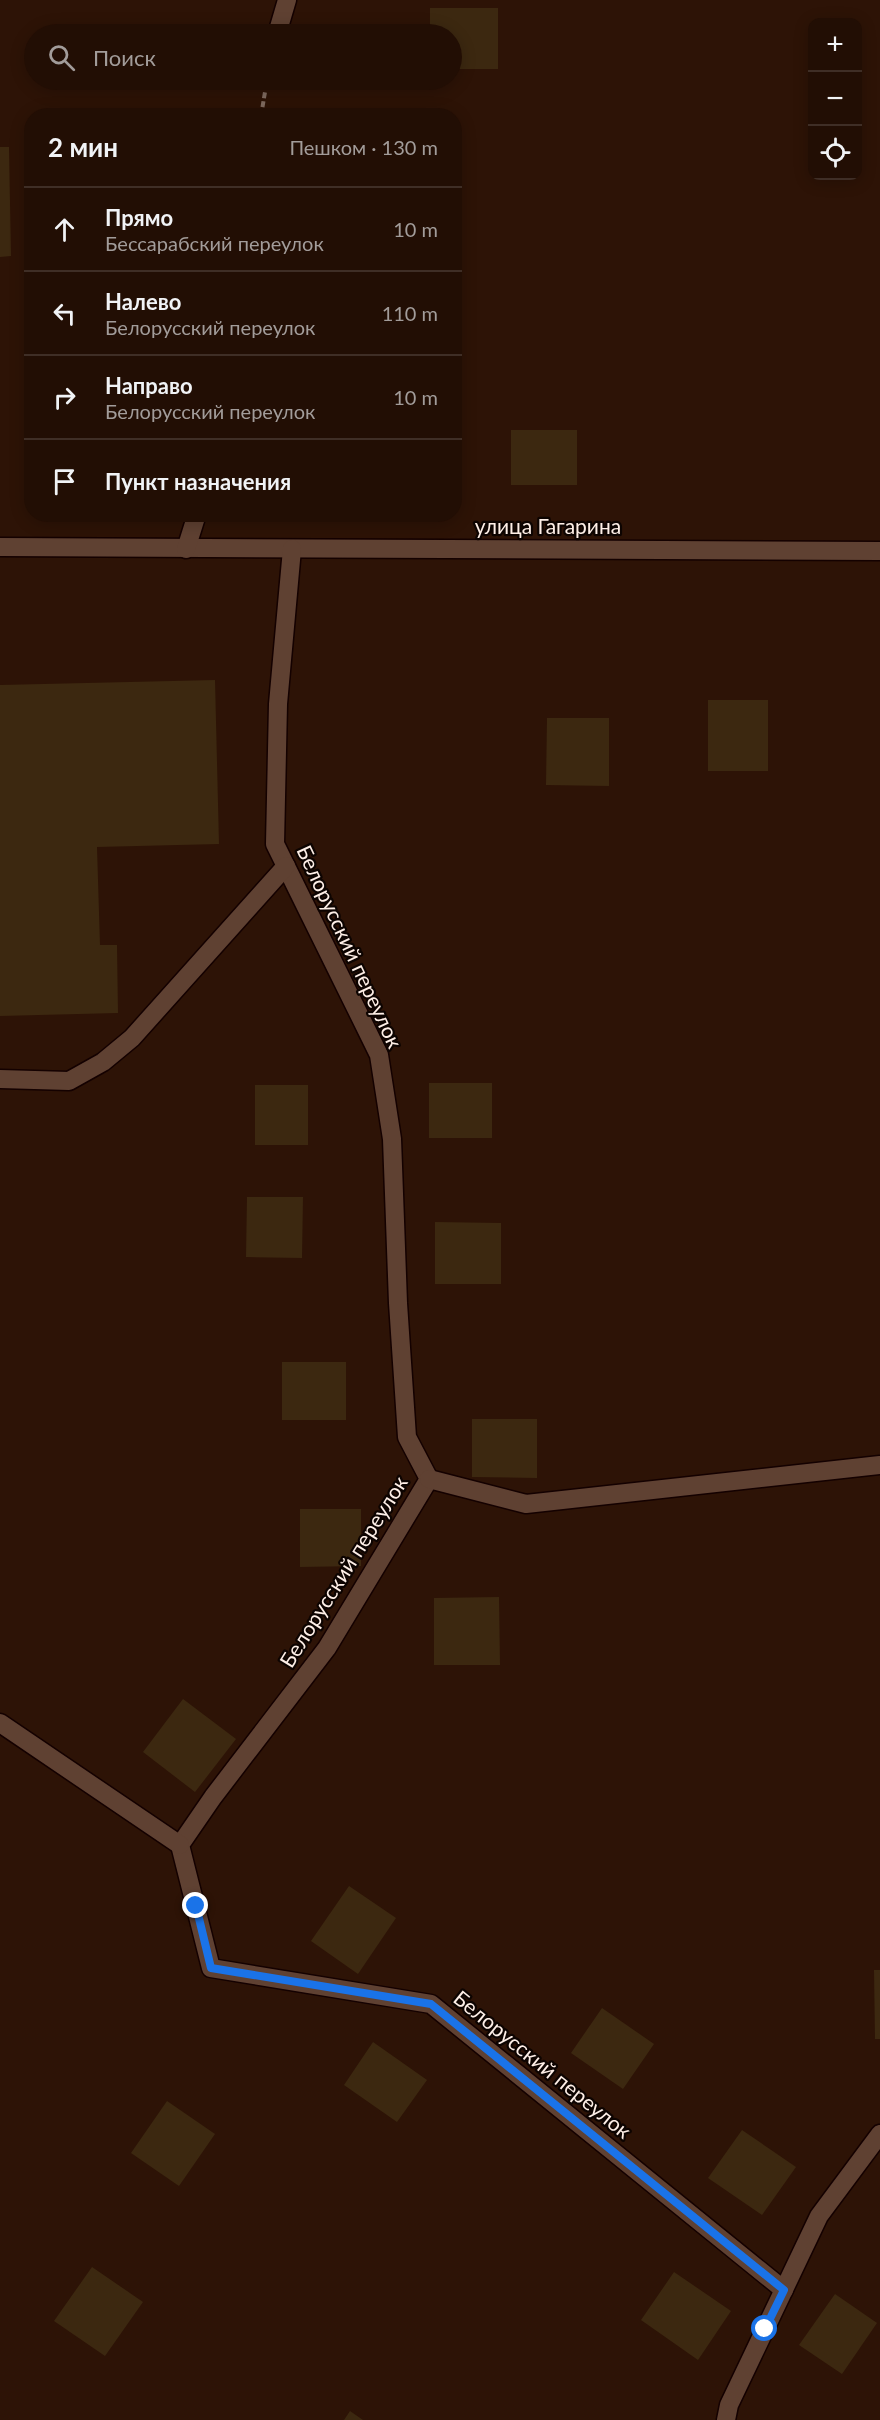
<!DOCTYPE html>
<html lang="ru">
<head>
<meta charset="utf-8">
<style>
  body { margin:0; font-family:Lato,sans-serif; background:#2a170e; color:#f1f3f6 }
  .controls { position:absolute; right:18px; top:18px; display:grid; overflow:hidden; border-radius:12px; box-shadow:0 3px 15px #0003 }
  .controls button { width:54px; height:54px; display:grid; place-items:center; padding:0; border:0; border-bottom:2px solid #3f2e26; background:#220e04; color:#f1f3f6; font:30px sans-serif }
  .stop { position:absolute; width:18px; height:18px; margin:-14px; border:4px solid #1a73e8; border-radius:50%; background:#fff }
  .stop.end { background:#1a73e8; border-color:#fff; box-shadow:0 2px 6px #0008 }
  .list { margin:0; padding:0; list-style:none }
  h2 { display:flex; justify-content:space-between; align-items:center; height:78px; margin:0; padding:0 24px; font-size:26px }
  h2 small { font-size:20px; font-weight:400; color:#a29c9a }
  .list li { display:grid; grid-template-columns:39px 1fr auto; gap:18px; align-items:center; box-sizing:border-box; height:84px; padding:0 24px; border-top:2px solid #3f2e26 }
  .list b { display:block; font-size:22px; white-space:nowrap }
  .list p { margin:0; font-size:20px; white-space:nowrap; color:#a29c9a }
  .list em { font-size:20px; font-style:normal; color:#a29c9a }
  .icon { flex:none; width:33px; height:33px; fill:none; stroke:currentColor; stroke-width:2; stroke-linecap:round; stroke-linejoin:round }
  .map { position:relative; flex:none; width:880px; height:2420px; overflow:hidden }
  .search { position:absolute; background:#220e04; box-shadow:0 3px 15px #0003; left:24px; top:24px; width:438px; height:66px; display:flex; align-items:center; gap:15px; box-sizing:border-box; padding:0 21px; border-radius:33px; color:#a29c9a; font-size:22px }
  .panel { position:absolute; background:#220e04; box-shadow:0 3px 15px #0003; left:24px; top:108px; width:438px; height:414px; border-radius:24px }
  .map>svg:first-child { display:block }
</style>
</head>
<body>
<div class="map">
<svg width="880" height="2420" viewBox="0 0 880 2420">
  <rect width="100%" height="100%" fill="#2d1306"/>
  <g fill="#3c2810">
    <polygon points="430,8 498,8 498,69 452,69 452,34 430,34"/>
    <polygon points="0,147 9,147 11,256 0,257"/>
    <rect x="511" y="430" width="66" height="55"/>
    <polygon points="215,680 219,844 97,847 100,945 117,945 118,1013 0,1016 0,685"/>
    <rect x="708" y="700" width="60" height="71"/>
    <polygon points="547,718 609,718 609,786 546,785"/>
    <rect x="429" y="1083" width="63" height="55"/>
    <rect x="255" y="1085" width="53" height="60"/>
    <polygon points="247,1197 303,1197 302,1258 246,1257"/>
    <polygon points="435,1222 501,1223 501,1284 435,1284"/>
    <rect x="282" y="1362" width="64" height="58"/>
    <polygon points="472,1419 537,1419 537,1478 472,1477"/>
    <polygon points="300,1509 361,1509 361,1566 300,1567"/>
    <polygon points="499,1597 500,1665 434,1665 434,1598"/>
    <polygon points="183,1699 236,1739 195,1792 143,1752"/>
    <polygon points="349,1886 396,1918 358,1974 311,1941"/>
    <polygon points="874,1970 880,1970 880,2039 875,2039"/>
    <polygon points="602,2008 654,2044 623,2089 571,2053"/>
    <polygon points="373,2042 427,2080 397,2122 344,2085"/>
    <polygon points="167,2101 215,2134 179,2186 131,2153"/>
    <polygon points="742,2130 796,2167 762,2215 708,2178"/>
    <polygon points="92,2267 143,2302 105,2356 54,2321"/>
    <polygon points="674,2272 731,2311 698,2360 641,2320"/>
    <polygon points="835,2294 877,2323 842,2374 799,2345"/>
    <polygon points="350,2411 363,2420 344,2420"/>
  </g>
  <g fill="none" stroke-linecap="round" stroke-linejoin="round">
    <g stroke="#140100" stroke-width="21">
      <g id="minor">
        <polyline points="277,34 287,0"/>
        <polyline points="0,547 880,551"/>
        <polyline points="186,549 197,514"/>
        <polyline points="292,549 278,704 275,844 379,1055 392,1139 398,1303 407,1437 429,1479 327,1648 213,1797 180,1845 211,1968 431,2004 784,2290"/>
        <polyline points="0,1079 69,1081 103,1062 132,1038 286,866"/>
        <polyline points="429,1479 526,1504 880,1465"/>
        <polyline points="0,1723 180,1845"/>
        <polyline points="726,2420 729,2405 819,2216 880,2134"/>
      </g>
    </g>
    <polyline stroke="#806b60" stroke-width="4" stroke-dasharray="6 3" stroke-linecap="butt" points="261,116 267,80"/>
    <use href="#minor" stroke="#5f4132" stroke-width="18"/>
  </g>
  <g fill="none" stroke-linecap="round" stroke-linejoin="round">
    <polyline stroke="#1a73e8" stroke-width="8" points="196,1906 211,1968 431,2004 784,2290 765,2329"/>
  </g>
  <g text-anchor="middle" stroke-width="4.5" stroke-linejoin="round" paint-order="stroke">
    <g font-size="21" fill="#feefe7" stroke="#0d0401">
      <text x="548" y="534">улица Гагарина</text>
      <text transform="translate(349 947) rotate(65)" y="7">Белорусский переулок</text>
      <text transform="translate(344 1572) rotate(-58)" y="7">Белорусский переулок</text>
      <text transform="translate(542 2065) rotate(39)" y="7">Белорусский переулок</text>
    </g>
  </g>
</svg>
<div class="controls">
<button>+</button>
<button>−</button>
<button><svg class="icon" aria-label="locate" viewBox="0 0 24 24"><circle cx="12" cy="12" r="6"/><path d="M12 2v4M12 18v4M2 12h4M18 12h4"/></svg></button>
</div>
<div class="stop" style="left:765px;top:2329px"></div>
<div class="stop end" style="left:196px;top:1906px"></div>
<div class="search"><svg class="icon" aria-label="search" viewBox="0 0 24 24"><circle cx="10" cy="10" r="6"/><path d="M15 15l6 6"/></svg>Поиск</div>
<section class="panel">
<h2>2 мин<small>Пешком · 130 m</small></h2>
<ul class="list">
<li><svg class="icon" aria-label="ahead" viewBox="0 0 24 24"><path d="M12 20V5M6 11l6-6 6 6"/></svg><div><b>Прямо</b><p>Бессарабский переулок</p></div><em>10 m</em></li>
<li><svg class="icon" aria-label="left" viewBox="0 0 24 24"><path d="M17 20v-9H6M10 6l-5 5 5 5"/></svg><div><b>Налево</b><p>Белорусский переулок</p></div><em>110 m</em></li>
<li><svg class="icon" aria-label="right" viewBox="0 0 24 24"><path d="M7 20v-9h11M14 6l5 5-5 5"/></svg><div><b>Направо</b><p>Белорусский переулок</p></div><em>10 m</em></li>
<li><svg class="icon" aria-label="arrive" viewBox="0 0 24 24"><path d="M6 21V4h12l-3 4 3 4H6"/></svg><div><b>Пункт назначения</b></div></li>
</ul>
</section>
</div>
</body>
</html>
